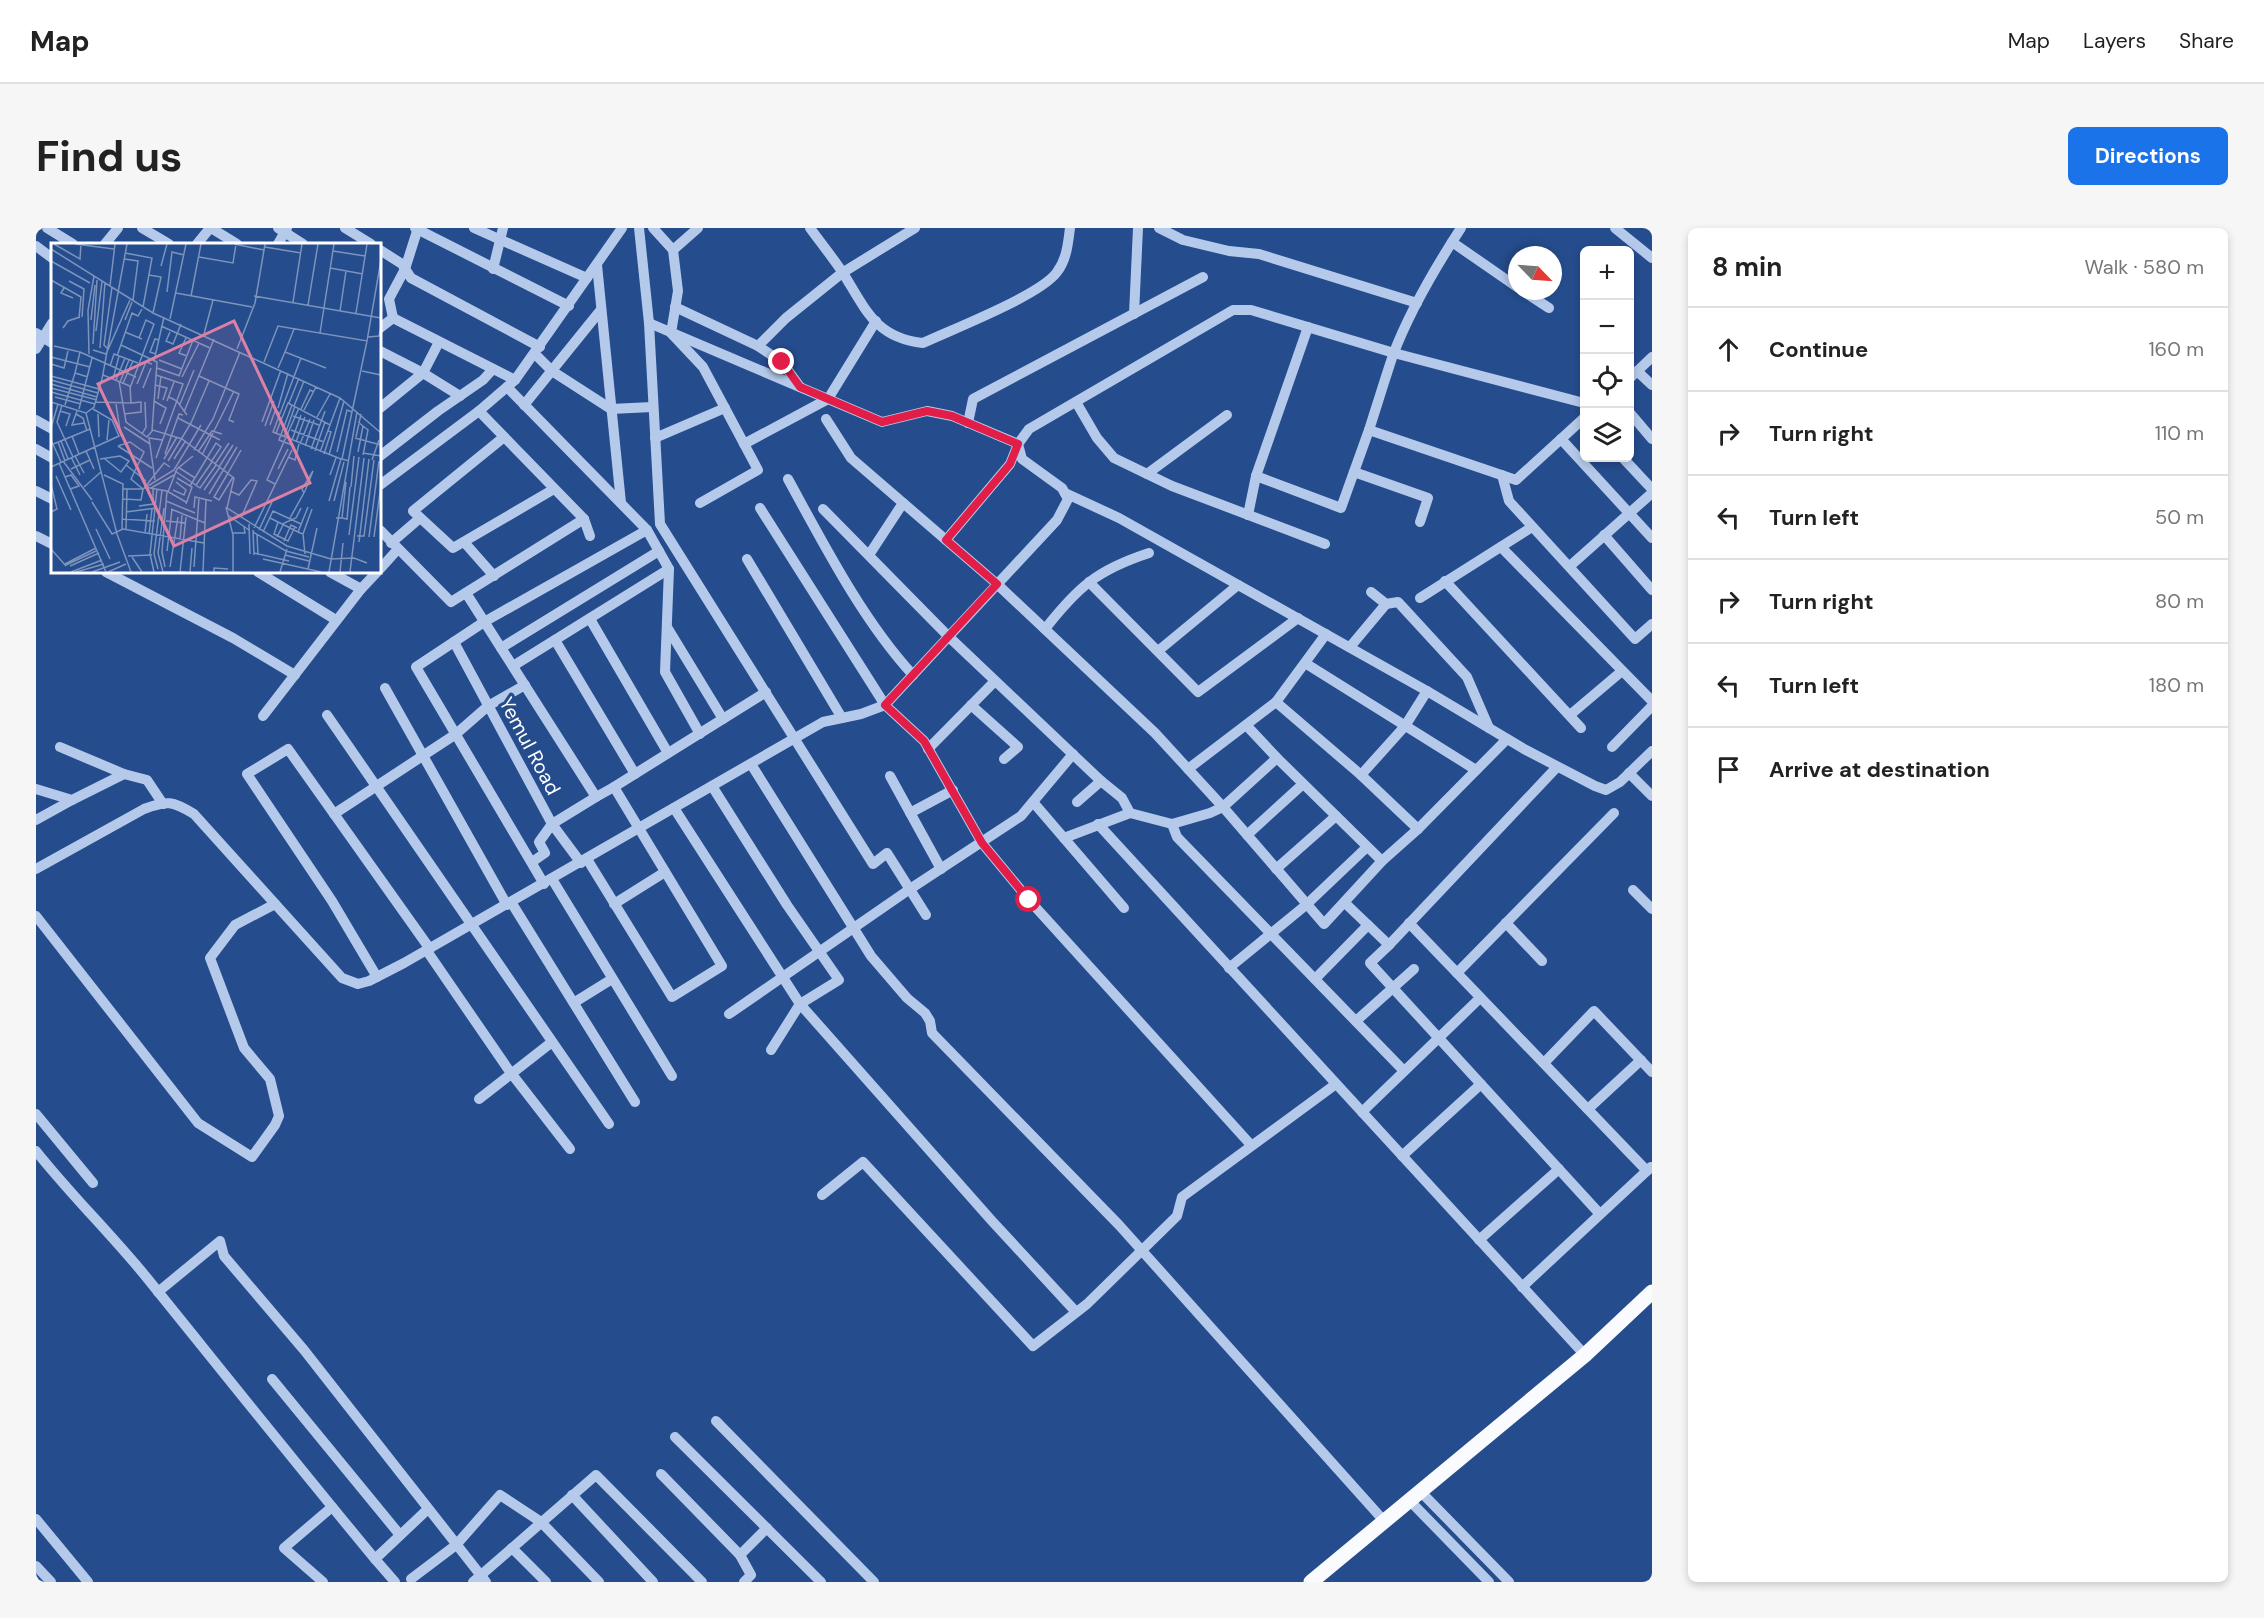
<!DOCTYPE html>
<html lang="en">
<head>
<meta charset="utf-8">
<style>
  body { margin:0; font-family:"DM Sans",sans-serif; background:#f6f6f6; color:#222 }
  .controls { position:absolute; right:18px; top:18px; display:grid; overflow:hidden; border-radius:9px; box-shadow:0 3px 9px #0003 }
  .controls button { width:54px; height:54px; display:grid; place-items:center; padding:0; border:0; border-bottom:2px solid #e0e0e0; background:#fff; color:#222; font:30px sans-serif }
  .compass { position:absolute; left:1472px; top:18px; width:54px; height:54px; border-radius:50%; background:#fff; box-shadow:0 3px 9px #0003; rotate:115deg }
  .stop { position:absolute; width:18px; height:18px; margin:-14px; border:4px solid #e11d48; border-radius:50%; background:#fff }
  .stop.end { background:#e11d48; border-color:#fff; box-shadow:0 2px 6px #0008 }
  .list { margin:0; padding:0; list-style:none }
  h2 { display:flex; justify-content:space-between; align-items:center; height:78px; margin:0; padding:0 24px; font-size:26px }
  h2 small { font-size:20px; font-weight:400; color:#767676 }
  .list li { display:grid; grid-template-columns:39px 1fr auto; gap:18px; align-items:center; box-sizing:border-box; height:84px; padding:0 24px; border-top:2px solid #e0e0e0 }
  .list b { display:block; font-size:22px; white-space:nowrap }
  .list em { font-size:20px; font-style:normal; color:#767676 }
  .icon { flex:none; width:33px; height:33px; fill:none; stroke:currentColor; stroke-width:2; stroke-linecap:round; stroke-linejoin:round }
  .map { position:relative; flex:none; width:1616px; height:1354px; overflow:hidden; border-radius:9px }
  header { display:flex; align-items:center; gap:36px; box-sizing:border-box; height:84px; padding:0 30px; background:#fff; border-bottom:2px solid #e0e0e0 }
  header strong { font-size:28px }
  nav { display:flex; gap:33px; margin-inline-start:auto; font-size:21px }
  .intro { display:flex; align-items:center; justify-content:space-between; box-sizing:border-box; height:144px; padding:0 36px }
  h1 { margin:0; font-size:42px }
  .button { padding:15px 27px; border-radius:9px; background:#1a73e8; color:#fff; font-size:21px; font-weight:700 }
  main { display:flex; gap:36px; padding:0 36px }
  aside { flex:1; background:#fff; border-radius:9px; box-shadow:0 3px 9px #0003 }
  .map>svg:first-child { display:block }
</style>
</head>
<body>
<header>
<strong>Map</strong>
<nav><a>Map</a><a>Layers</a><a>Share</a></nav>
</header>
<div class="intro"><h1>Find us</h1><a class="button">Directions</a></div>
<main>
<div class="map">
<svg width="1616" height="1354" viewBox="0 0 1616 1354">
  <rect width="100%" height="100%" fill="#254c8d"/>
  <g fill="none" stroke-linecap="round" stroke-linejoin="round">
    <g stroke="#b5caeb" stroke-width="10">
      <polyline points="11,0 37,16"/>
      <polyline points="106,0 133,16"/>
      <polyline points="175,0 201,16"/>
      <polyline points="242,0 267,16"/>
      <polyline points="309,0 335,16"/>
      <polyline points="379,0 533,78"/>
      <polyline points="438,0 551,50"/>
      <polyline points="603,0 613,95 624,296 837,636 851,625 890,687"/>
      <polyline points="617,0 637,22 642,63 635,105 667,139 722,242 664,275"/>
      <path d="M 774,0 C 785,15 797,30 807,45 C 830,82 840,110 887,115 C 917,101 1005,67 1021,44 C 1031,31 1032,15 1034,0"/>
      <polyline points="1123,0 1147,12 1193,23 1223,26 1381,75"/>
      <path d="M 1425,0 C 1399,40 1374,82 1357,127 C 1349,151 1341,177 1333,202 L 1480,252 L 1548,190"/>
      <polyline points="1579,0 1616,30"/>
      <polyline points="1416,14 1481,59"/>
      <polyline points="69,16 82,0"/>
      <polyline points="161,16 174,0"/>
      <polyline points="242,16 251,0"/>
      <polyline points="0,18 16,30"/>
      <polyline points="344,22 366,36 375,50 504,119"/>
      <polyline points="637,22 662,0"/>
      <polyline points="561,37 585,275"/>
      <polyline points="457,41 467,0"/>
      <polyline points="1487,63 1513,80"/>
      <polyline points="639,79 722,118 746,134 764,159"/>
      <polyline points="1098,86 1102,0"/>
      <polyline points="357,90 353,71 369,41 382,0"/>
      <polyline points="613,95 846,194 891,183 916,188 982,216 974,236 910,312"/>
      <polyline points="1272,99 1220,248 1305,280 1333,202"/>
      <polyline points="344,100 357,90 479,152"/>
      <polyline points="0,105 16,115"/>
      <polyline points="722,118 750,90 806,45 879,0"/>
      <polyline points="0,121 16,95"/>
      <polyline points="344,123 387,145 424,168"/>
      <polyline points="499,126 516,143 575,181 616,179"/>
      <polyline points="1601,143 1616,157"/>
      <polyline points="1594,150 1616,129"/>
      <polyline points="471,159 611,302 633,341 629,444 664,506"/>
      <polyline points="1040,174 1061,210 1078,230 1136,258 1289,316"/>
      <polyline points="488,177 564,83"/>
      <polyline points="344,180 387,145 403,114"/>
      <polyline points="443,183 548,291 554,308"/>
      <polyline points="1594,185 1616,211"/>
      <polyline points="790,191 815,230 961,356 1119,505 1187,579 1288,696 1346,633 1382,601 1471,511"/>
      <polyline points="0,192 16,201"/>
      <polyline points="932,195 937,171 1167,49"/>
      <polyline points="468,209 377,283 417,320 518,261"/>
      <polyline points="619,210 689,180"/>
      <polyline points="1525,211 1616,310"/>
      <polyline points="708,216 792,171 840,93"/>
      <polyline points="0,221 16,230"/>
      <polyline points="344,228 402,183 447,152 457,141"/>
      <polyline points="1587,230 1616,261"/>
      <polyline points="1318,244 1392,270 1384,294"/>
      <polyline points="1111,246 1191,187"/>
      <polyline points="1466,247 1473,273 1599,411 1616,396"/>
      <path d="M 752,251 C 787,315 827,393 877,447"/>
      <polyline points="344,257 443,183 479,152 586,0"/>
      <polyline points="0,263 16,271"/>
      <polyline points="1029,265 1083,290 1391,463 1488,521 1559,558 1570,562 1584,554 1616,523"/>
      <polyline points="724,280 849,477 888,513 946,615 993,672 1215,917"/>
      <polyline points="787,281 912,408 1065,553 1041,574"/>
      <polyline points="1212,287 1220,248"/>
      <polyline points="344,302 415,374 548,291"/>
      <polyline points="1568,307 1616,362"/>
      <polyline points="0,308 16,316"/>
      <polyline points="428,314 458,348"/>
      <polyline points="355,315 384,290"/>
      <polyline points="1465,319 1616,473"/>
      <polyline points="833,327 867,275"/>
      <polyline points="711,331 806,490"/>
      <polyline points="1534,338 1616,265"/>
      <polyline points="344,341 362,321"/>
      <polyline points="70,344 197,410 259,447"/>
      <polyline points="222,344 300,392"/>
      <polyline points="1409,353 1545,500"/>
      <polyline points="1053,354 1162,464 1262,390"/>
      <polyline points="325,361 341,344"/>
      <polyline points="430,365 560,569 578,559 686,738 636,769 551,631"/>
      <polyline points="1384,370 1496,299"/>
      <polyline points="1350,376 1362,374 1431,449 1453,500"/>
      <polyline points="554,391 632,525"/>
      <polyline points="631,399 687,491"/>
      <path d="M 1009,401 C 1042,359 1061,342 1113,325"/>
      <polyline points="519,412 599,546"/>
      <polyline points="418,414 516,596 545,635"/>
      <polyline points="1314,419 1350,376 1335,364"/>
      <polyline points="465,420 623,323"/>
      <polyline points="1122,423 1202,357"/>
      <polyline points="1269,435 1440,542"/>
      <polyline points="477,438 633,341"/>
      <polyline points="349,460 471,677"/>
      <polyline points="1240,474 1325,547 1369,498 1391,463"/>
      <polyline points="935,477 982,519 968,531"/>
      <polyline points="291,487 573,896"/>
      <polyline points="1534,487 1586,443"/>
      <polyline points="227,488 325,361 294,344"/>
      <polyline points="1211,498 1241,530 1346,633"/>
      <polyline points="24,519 88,546"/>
      <polyline points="1576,519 1616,478"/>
      <polyline points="892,521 959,453"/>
      <polyline points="715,536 835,728 871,770 889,785 894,793 896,805 1083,997 1349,1294"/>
      <polyline points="1152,541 1240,474 1290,406"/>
      <polyline points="1593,545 1616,568"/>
      <polyline points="1325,547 1382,601"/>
      <polyline points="854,548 905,641"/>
      <polyline points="1065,553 1086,570 1094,585"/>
      <polyline points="676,558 751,677 803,752 764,776 735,822"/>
      <polyline points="578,559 730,464"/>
      <polyline points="0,561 36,572 88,546 111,552 127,576"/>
      <polyline points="997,574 1088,680"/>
      <polyline points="638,580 764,776 956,993 1040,1084"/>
      <polyline points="874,585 917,562"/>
      <polyline points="298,586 420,506 452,478 489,457"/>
      <polyline points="0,592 36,572"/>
      <polyline points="1062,596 1549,1127"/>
      <polyline points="1136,596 1141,609 1368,843"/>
      <polyline points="1211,607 1267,556"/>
      <polyline points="1028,610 1094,585 1136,596 1174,585 1187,579 1241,530"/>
      <polyline points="496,634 509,625 503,614 516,596 560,569"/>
      <path d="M 0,641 L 108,581 C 131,572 137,573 158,586 L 306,750 L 322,756 L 333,753 L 368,735 L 787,494 L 825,486 L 849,477 L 1021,292 L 1032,271 L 1026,260 L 986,231 L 982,216 L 993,201 L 1197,82 L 1215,82 L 1358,125 L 1548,175"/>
      <polyline points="1240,641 1300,588"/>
      <polyline points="516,651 636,848"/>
      <polyline points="508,656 380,439 448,394 611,302"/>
      <polyline points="1597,662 1616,681"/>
      <polyline points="475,674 599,874"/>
      <polyline points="1309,675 1353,717 1521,539"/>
      <polyline points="578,676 629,644"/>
      <polyline points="0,688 162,895 216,929 239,897 243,888 234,851 208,820 174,730 199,697 239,676"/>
      <polyline points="1373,695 1611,943"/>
      <polyline points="1470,695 1506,733"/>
      <polyline points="1353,717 1334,735 1563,985"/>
      <polyline points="391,723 472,841 534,921"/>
      <polyline points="1193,740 1270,677 1331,619"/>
      <polyline points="1421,745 1578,585"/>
      <polyline points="341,749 296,673 211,546 252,521 394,721"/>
      <polyline points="1279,751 1332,697"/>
      <polyline points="539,774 576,751"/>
      <polyline points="693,786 874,661 985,588 1037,526"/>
      <polyline points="1320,793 1378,741"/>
      <polyline points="1508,835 1558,783 1616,844"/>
      <polyline points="443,871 516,814"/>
      <polyline points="1552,881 1605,832"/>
      <polyline points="1326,884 1444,770"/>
      <polyline points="0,886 57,955"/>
      <path d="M 0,923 C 35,967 76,1007 111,1050 C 187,1144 262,1238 339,1331"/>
      <polyline points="1366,928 1445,856"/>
      <polyline points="786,967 827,934 997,1118 1051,1076 1141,988 1146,969 1300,856"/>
      <polyline points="1443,1012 1523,941"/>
      <polyline points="1486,1059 1615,939"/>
      <polyline points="122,1064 184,1013 188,1028 268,1122 450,1354"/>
      <polyline points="236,1151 364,1307"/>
      <polyline points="680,1193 838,1354"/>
      <polyline points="639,1209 785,1354"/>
      <polyline points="625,1246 704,1327 715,1347 708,1354"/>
      <polyline points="1385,1264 1473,1354"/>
      <polyline points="536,1267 617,1354"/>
      <polyline points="1374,1273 1453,1354"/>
      <polyline points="0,1291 52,1354"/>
      <polyline points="476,1320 510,1354"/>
      <polyline points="704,1327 731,1300"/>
      <polyline points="0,1338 15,1354"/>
      <polyline points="375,1351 420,1317 464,1267 505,1294 563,1354"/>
      <polyline points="287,1354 248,1320 296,1279"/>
      <polyline points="359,1354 339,1331 392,1281"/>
      <polyline points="437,1354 560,1247 666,1354"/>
    </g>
    <polyline stroke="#f9fbff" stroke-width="15" points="1275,1354 1549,1127 1616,1064"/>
  </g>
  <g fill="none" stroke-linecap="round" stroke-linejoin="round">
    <polyline stroke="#e11d48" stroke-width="8" points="746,134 764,159 846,194 891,183 916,188 982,216 974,236 910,312 961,356 849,477 888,513 946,615 993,672"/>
  </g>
  <g text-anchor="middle" stroke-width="6" stroke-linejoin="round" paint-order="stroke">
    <g font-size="20" fill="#fff" stroke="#254c8d">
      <text transform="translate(494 518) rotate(62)" y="7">Yemul Road</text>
    </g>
  </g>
  <g transform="translate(15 15)">
    <rect width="330" height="330" fill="#254c8d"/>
    <path fill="none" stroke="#7c94bb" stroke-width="1.5" d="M 3,1 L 29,16 L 30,1M 24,1 L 63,6M 183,1 L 213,7M 214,4 L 250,10M 0,6 L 102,70 L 289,155 L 330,190M 282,8 L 314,13M 74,10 L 101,15 L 92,64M 148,14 L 182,20 L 185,1M 73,16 L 87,18 L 82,57M 0,18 L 39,40M 110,23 L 116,1M 279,25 L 312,31M 98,32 L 110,34 L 102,70M 0,37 L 30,54 L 28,75M 18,38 L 33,46 L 31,74M 59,43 L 64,1M 13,45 L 10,50 L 22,55M 116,49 L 121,9 L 133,12M 125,50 L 201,64M 140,53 L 150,1M 203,53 L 330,75M 242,59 L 251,1M 257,62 L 267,1M 289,68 L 295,28M 305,70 L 316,1M 119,76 L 135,1M 40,77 L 44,42M 74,77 L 81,59M 110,83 L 159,105M 12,85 L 17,78 L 29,74M 45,88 L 51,38M 74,89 L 91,96M 119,89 L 115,98 L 122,101 L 130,81M 269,90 L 283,1M 153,91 L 162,57M 317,94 L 328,93 L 330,83M 135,95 L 128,110 L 136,113M 42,101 L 46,37M 70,102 L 106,119 L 101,188M 3,103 L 29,109 L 24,130M 49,105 L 54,39M 56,105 L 53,102 L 61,44M 186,106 L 204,60 L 214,1M 42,107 L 55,111 L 79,57M 29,109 L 85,134M 234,109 L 243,86M 38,111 L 37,67 L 43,33M 105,111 L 99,109 L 104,96 L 108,97M 66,113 L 81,70 L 87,73 L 91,66M 0,114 L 39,124M 250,115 L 222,189 L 290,216 L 278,258M 108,117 L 131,126M 103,118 L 113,74M 213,119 L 227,83 L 316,98 L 330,17M 0,121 L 13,125 L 17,108M 59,123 L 63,111 L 87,120M 106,125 L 129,133M 227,125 L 234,109 L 275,125M 311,128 L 330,132M 0,133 L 48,146M 128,133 L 142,97M 148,133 L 188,151 L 178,177 L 183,179M 131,134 L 148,100M 62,136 L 68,113M 0,137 L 47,150M 65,137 L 74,115M 68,138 L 75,179 L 96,194 L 102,187 L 131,196 L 183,235 L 176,265 L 236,303 L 280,316 L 303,315 L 316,320M 69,139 L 78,117M 72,140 L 82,118M 0,141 L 46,154M 86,141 L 95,119 L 101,121M 104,142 L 116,145 L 112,157M 0,145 L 46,157M 79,145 L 103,81 L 95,77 L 88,95M 92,145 L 100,125M 0,149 L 44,161M 4,154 L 30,161M 118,154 L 126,158 L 136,172M 107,156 L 110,133M 103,158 L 115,165 L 109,181M 116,158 L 123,139M 0,159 L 35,170 L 66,291 L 80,329M 45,159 L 80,160 L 79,143 L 52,132M 238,160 L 248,135M 65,161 L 70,193M 129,161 L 143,127M 11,162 L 6,179 L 22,214M 14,162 L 24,130 L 37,134M 241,162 L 228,197 L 241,202M 243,163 L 253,138M 227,165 L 237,130M 28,166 L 41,115M 250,166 L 259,147 L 263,149M 253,167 L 265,144M 9,168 L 19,171 L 15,183M 26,168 L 21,182 L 33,180M 133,169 L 163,96M 35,170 L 43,164 L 51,136 L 76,1M 25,171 L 32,175 L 36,188M 47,171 L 48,194M 73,171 L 90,169 L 90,159 L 80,160M 242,173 L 268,182M 266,174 L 279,151M 127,175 L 169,197M 211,179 L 230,127M 307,179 L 317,187 L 312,212M 219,182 L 224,168 L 229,170M 214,183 L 223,158M 73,184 L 99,201M 0,185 L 7,161M 240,187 L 273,199M 225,190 L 237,160 L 279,182 L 289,155M 91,191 L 95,184 L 94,159M 21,193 L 28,211M 233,194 L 244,163M 305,194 L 310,171M 304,195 L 330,202M 0,197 L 10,219M 56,197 L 58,177M 241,197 L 250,172M 10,198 L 17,216M 7,199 L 14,218M 245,199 L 254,174M 249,201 L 259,176M 0,202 L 39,186M 67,203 L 79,199 L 93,209 L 80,236 L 92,246 L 123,227 L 150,182M 67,203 L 101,225M 254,203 L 263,177M 260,206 L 274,168M 143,207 L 162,176 L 189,109M 35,208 L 43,226M 264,208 L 274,179M 147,209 L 161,188 L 171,191M 269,209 L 279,182M 286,209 L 296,167 L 301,169M 307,209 L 312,183M 312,210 L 330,213M 114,211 L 128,171 L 132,172M 273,211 L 280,189 L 277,188M 151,212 L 183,148M 278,212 L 293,158M 24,213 L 33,230M 20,214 L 29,232M 237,214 L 244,217 L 248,201M 105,215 L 132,141 L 105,132M 49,216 L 69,213 L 78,218 L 70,229 L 54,216M 113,216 L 126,194M 123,216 L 134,199M 321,217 L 328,197M 12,218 L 41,257M 117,218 L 140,180 L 158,138M 298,218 L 291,216 L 316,98M 8,220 L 55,329M 164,221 L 178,200M 75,222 L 95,238M 0,224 L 68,193 L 61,177 L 42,166M 127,224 L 144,235M 168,224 L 182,202M 20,226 L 39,217M 227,226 L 237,206M 124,228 L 149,245 L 165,222M 177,230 L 163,254 L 168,257 L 182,234M 177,230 L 190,207M 53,232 L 72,241 L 71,286M 279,232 L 285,215M 5,233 L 20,267M 14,234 L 20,232 L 28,243 L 19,246M 126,235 L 141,244 L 135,261M 104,237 L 98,195 L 111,197M 0,241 L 6,266 L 0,269M 224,241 L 216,237 L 248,165M 145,242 L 161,219M 139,243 L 165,200 L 170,204 L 160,219M 33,244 L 50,229M 93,244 L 116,248 L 135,259M 94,244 L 113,220 L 119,224M 300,244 L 303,213M 100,245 L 123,232M 122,247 L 133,252 L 135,247 L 125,239M 153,247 L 169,224M 179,248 L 188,252 L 200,237 L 206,238 L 190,275M 117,249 L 126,226 L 142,213M 158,251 L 186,204M 72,256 L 90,257 L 92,246 L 72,246M 115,258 L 144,270M 283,258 L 293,219M 41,259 L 61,291 L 72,286 L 153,300M 88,263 L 102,261 L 102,246M 175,264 L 182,292 L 182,329M 143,265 L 144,254 L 161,258M 120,266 L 154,280M 75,269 L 105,265M 178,273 L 198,287M 219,275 L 247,289 L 257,264M 239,275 L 254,248 L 262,228 L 251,246 L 253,250M 285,275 L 291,275 L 295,239M 291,275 L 296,276 L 299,244M 71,276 L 104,278M 115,278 L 135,280M 227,279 L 223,291 L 237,298 L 244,284M 198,281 L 199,311M 203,285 L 241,207M 45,286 L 59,316M 75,287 L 76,246M 202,287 L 203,312M 208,287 L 221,259M 202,289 L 235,308 L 258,314M 212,289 L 222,268 L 250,281M 247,289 L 252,291 L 261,266M 94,290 L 96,271M 181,290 L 194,290 L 193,284M 98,291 L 101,266M 206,291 L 207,312M 252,291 L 254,311M 298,292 L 308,214M 306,293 L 313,293 L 323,217M 226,294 L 233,280 L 245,275 L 250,265M 318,294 L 328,218M 323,294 L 330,242M 129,297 L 131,272M 233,298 L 240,282 L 246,285M 308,299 L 318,216M 0,306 L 15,323M 116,308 L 121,266M 203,310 L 238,318M 234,312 L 258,318M 77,313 L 101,312M 81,314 L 91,329M 212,316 L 270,329M 14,321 L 45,305M 15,322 L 45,308M 19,323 L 48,310M 114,324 L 111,309 L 116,248M 119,324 L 127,274M 143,324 L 148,255M 107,326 L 103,311 L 111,247M 257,326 L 266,285M 20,329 L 51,317M 25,329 L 53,321M 41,329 L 69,319M 57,329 L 75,321M 103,329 L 99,311 L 106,246M 112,329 L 107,310 L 113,265M 112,329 L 135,329M 129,329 L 135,274M 139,329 L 141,305M 152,329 L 155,256M 163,329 L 163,325 L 177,326M 229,329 L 236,306M 278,329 L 306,169M 289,329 L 292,300M 299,329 L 313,215"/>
    <path fill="#dd80a5" fill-opacity="0.15" stroke="#dd80a5" stroke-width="3" d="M 183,78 L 259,240 L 123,303 L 47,141 Z"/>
    <rect width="330" height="330" fill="none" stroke="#fff" stroke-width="3"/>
  </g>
</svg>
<div class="controls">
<button>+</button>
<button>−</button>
<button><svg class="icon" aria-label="locate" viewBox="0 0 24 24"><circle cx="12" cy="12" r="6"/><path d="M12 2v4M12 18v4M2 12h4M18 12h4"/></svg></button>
<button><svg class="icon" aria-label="layers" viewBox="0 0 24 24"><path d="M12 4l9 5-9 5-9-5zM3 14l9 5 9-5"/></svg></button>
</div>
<svg class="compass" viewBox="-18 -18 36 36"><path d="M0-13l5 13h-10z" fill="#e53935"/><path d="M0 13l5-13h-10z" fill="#767676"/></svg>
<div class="stop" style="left:993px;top:672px"></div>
<div class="stop end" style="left:746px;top:134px"></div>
</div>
<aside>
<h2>8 min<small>Walk · 580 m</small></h2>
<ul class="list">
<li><svg class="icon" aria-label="ahead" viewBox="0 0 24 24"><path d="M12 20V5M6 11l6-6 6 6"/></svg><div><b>Continue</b></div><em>160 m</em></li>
<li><svg class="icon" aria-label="right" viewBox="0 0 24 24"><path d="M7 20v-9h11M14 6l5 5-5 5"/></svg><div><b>Turn right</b></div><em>110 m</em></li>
<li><svg class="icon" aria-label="left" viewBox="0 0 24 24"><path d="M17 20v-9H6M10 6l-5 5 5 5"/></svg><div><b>Turn left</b></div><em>50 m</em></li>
<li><svg class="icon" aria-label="right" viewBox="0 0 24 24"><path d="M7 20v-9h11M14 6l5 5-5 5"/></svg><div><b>Turn right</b></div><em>80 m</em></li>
<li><svg class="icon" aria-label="left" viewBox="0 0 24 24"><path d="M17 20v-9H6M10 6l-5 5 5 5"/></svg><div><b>Turn left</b></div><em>180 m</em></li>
<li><svg class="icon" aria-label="arrive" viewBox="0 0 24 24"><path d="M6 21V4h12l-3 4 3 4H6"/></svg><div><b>Arrive at destination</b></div></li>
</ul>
</aside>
</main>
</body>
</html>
